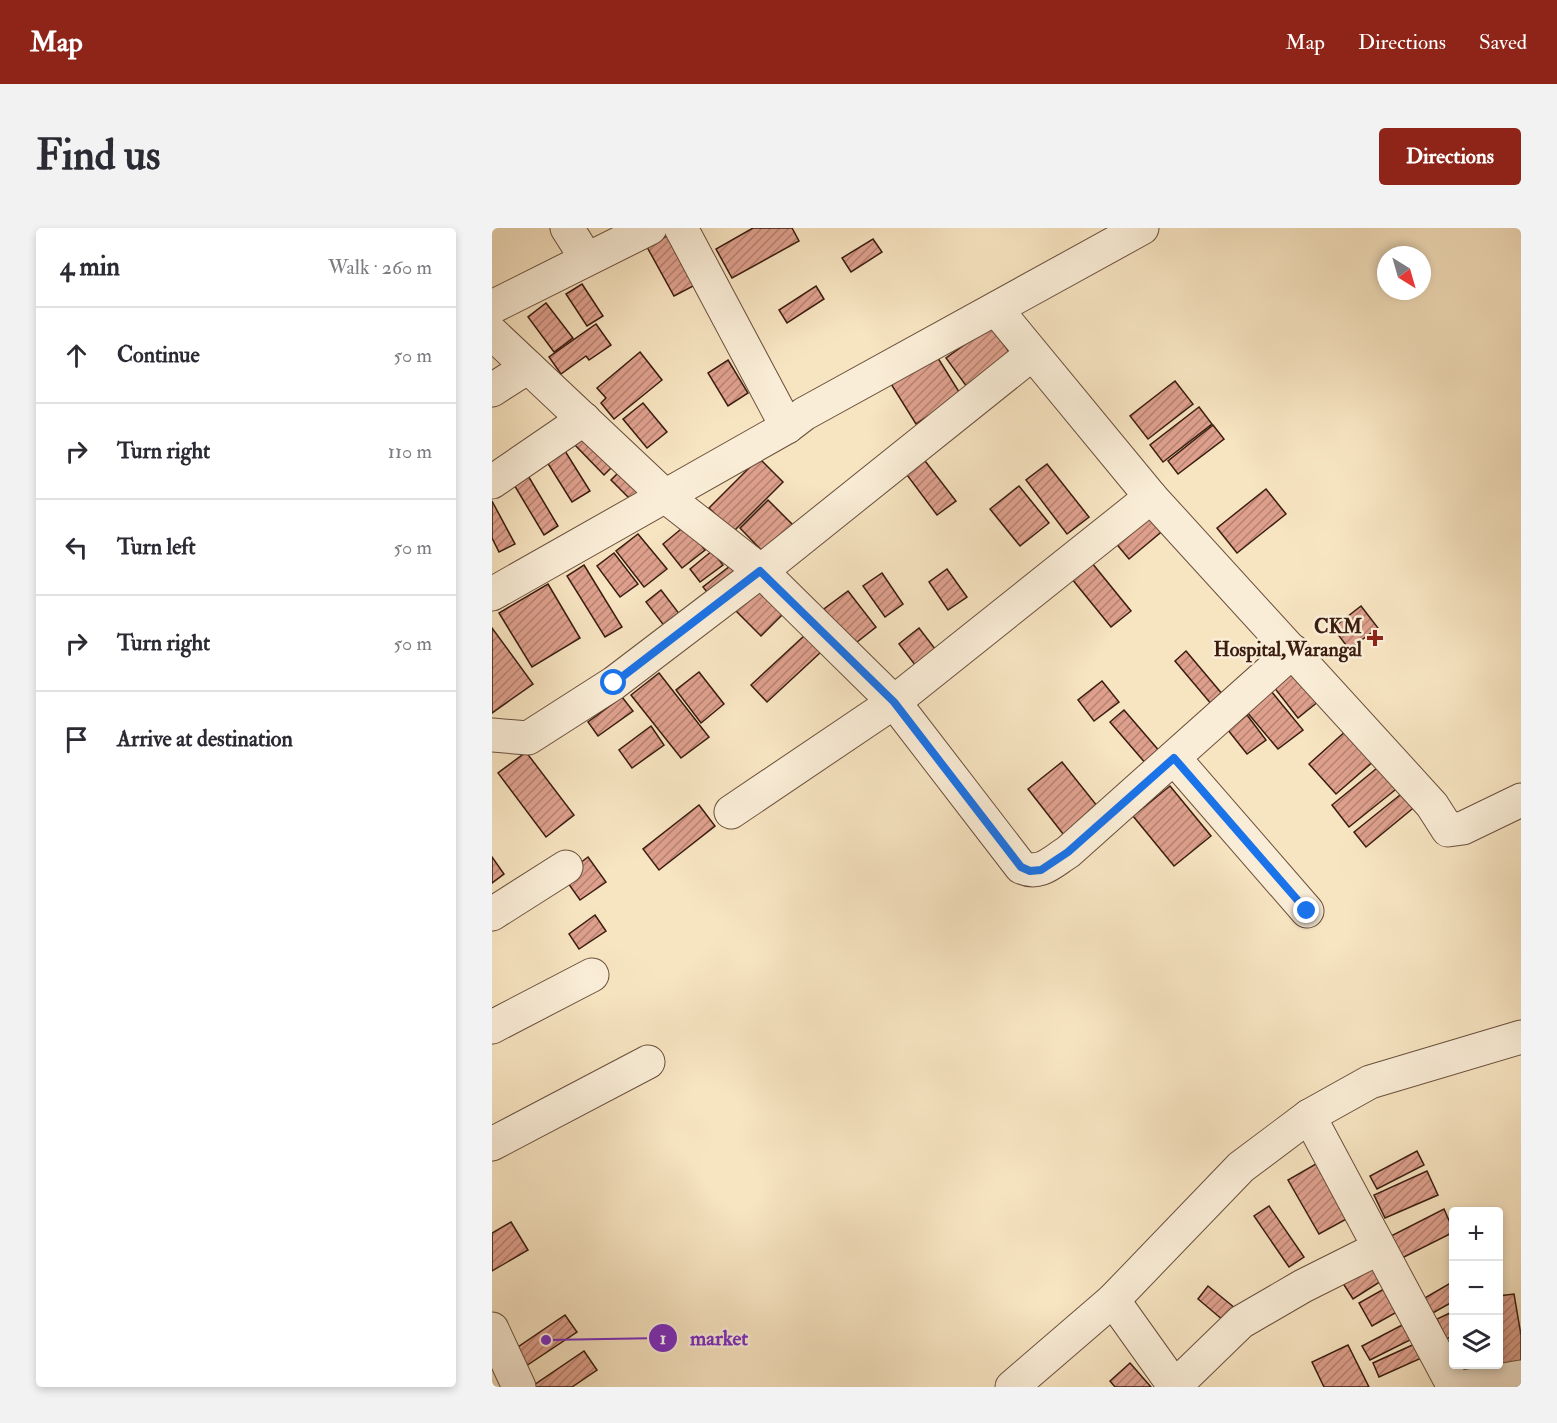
<!DOCTYPE html>
<html lang="en">
<head>
<meta charset="utf-8">
<style>
  body { margin:0; font-family:"IM FELL Double Pica",serif; background:#f2f2f3; color:#2b2b33 }
  .controls { position:absolute; right:18px; bottom:18px; display:grid; overflow:hidden; border-radius:6px; box-shadow:0 3px 9px #0003 }
  .controls button { width:54px; height:54px; display:grid; place-items:center; padding:0; border:0; border-bottom:2px solid #e1e1e2; background:#fff; color:#2b2b33; font:30px sans-serif }
  .compass { position:absolute; left:885px; top:18px; width:54px; height:54px; border-radius:50%; background:#fff; box-shadow:0 3px 9px #0003; rotate:143deg }
  .stop { position:absolute; width:18px; height:18px; margin:-14px; border:4px solid #1a73e8; border-radius:50%; background:#fff }
  .stop.end { background:#1a73e8; border-color:#fff; box-shadow:0 2px 6px #0008 }
  .list { margin:0; padding:0; list-style:none }
  h2 { display:flex; justify-content:space-between; align-items:center; height:78px; margin:0; padding:0 24px; font-size:26px }
  h2 small { font-size:20px; font-weight:400; color:#7c7c81 }
  .list li { display:grid; grid-template-columns:39px 1fr auto; gap:18px; align-items:center; box-sizing:border-box; height:96px; padding:0 24px; border-top:2px solid #e1e1e2 }
  .list b { display:block; font-size:22px; white-space:nowrap }
  .list em { font-size:20px; font-style:normal; color:#7c7c81 }
  .icon { flex:none; width:33px; height:33px; fill:none; stroke:currentColor; stroke-width:2; stroke-linecap:round; stroke-linejoin:round }
  .map { position:relative; flex:none; width:1029px; height:1159px; overflow:hidden; border-radius:6px }
  header { display:flex; align-items:center; gap:36px; box-sizing:border-box; height:84px; padding:0 30px; background:#8f2418; color:#fff }
  header strong { font-size:28px }
  nav { display:flex; gap:33px; margin-inline-start:auto; font-size:21px }
  .intro { display:flex; align-items:center; justify-content:space-between; box-sizing:border-box; height:144px; padding:0 36px }
  h1 { margin:0; font-size:42px }
  .button { padding:15px 27px; border-radius:6px; background:#8f2418; color:#fff; font-size:21px; font-weight:700 }
  main { display:flex; gap:36px; padding:0 36px }
  aside { flex:1; background:#fff; border-radius:6px; box-shadow:0 3px 9px #0003 }
  .map>svg:first-child { display:block }
</style>
</head>
<body>
<header>
<strong>Map</strong>
<nav><a>Map</a><a>Directions</a><a>Saved</a></nav>
</header>
<div class="intro"><h1>Find us</h1><a class="button">Directions</a></div>
<main>
<aside>
<h2>4 min<small>Walk · 260 m</small></h2>
<ul class="list">
<li><svg class="icon" aria-label="ahead" viewBox="0 0 24 24"><path d="M12 20V5M6 11l6-6 6 6"/></svg><div><b>Continue</b></div><em>50 m</em></li>
<li><svg class="icon" aria-label="right" viewBox="0 0 24 24"><path d="M7 20v-9h11M14 6l5 5-5 5"/></svg><div><b>Turn right</b></div><em>110 m</em></li>
<li><svg class="icon" aria-label="left" viewBox="0 0 24 24"><path d="M17 20v-9H6M10 6l-5 5 5 5"/></svg><div><b>Turn left</b></div><em>50 m</em></li>
<li><svg class="icon" aria-label="right" viewBox="0 0 24 24"><path d="M7 20v-9h11M14 6l5 5-5 5"/></svg><div><b>Turn right</b></div><em>50 m</em></li>
<li><svg class="icon" aria-label="arrive" viewBox="0 0 24 24"><path d="M6 21V4h12l-3 4 3 4H6"/></svg><div><b>Arrive at destination</b></div></li>
</ul>
</aside>
<div class="map">
<svg width="1029" height="1159" viewBox="0 0 1029 1159">
  <defs>
    <pattern id="building-hatch" width="6" height="6" patternUnits="userSpaceOnUse" patternTransform="scale(1.5)"><rect width="6" height="6" fill="#dea08d"/><path d="M-1 1l2-2M0 6l6-6M5 7l2-2" fill="none" stroke="#b58272"/></pattern>
  </defs>
  <rect width="100%" height="100%" fill="#f7e4c1"/>
  <filter id="stains"><feTurbulence type="fractalNoise" baseFrequency=".00333" numOctaves="4"/><feColorMatrix values="0 0 0 0 .2 0 0 0 0 .09 0 0 0 0 .02 0 0 0 .5 -.17"/></filter>
  <radialGradient id="worn" r=".72"><stop offset=".6" stop-color="#630" stop-opacity="0"/><stop offset="1" stop-color="#630" stop-opacity=".3"/></radialGradient>
  <g fill="url(#building-hatch)" stroke="#3b1d10" stroke-width="1.5">
    <polygon points="261,0 300,0 307,13 240,50 224,21"/>
    <polygon points="180,5 207,55 182,68 155,19"/>
    <polygon points="381,11 390,24 359,44 350,30"/>
    <polygon points="90,56 111,88 95,98 74,66"/>
    <polygon points="324,58 332,71 295,95 287,82"/>
    <polygon points="54,75 81,110 62,124 36,89"/>
    <polygon points="104,96 119,117 97,132 94,128 69,146 57,129"/>
    <polygon points="499,98 520,128 475,159 454,130"/>
    <polygon points="148,124 170,152 122,191 109,175 114,170 105,160"/>
    <polygon points="444,127 469,167 424,196 399,156"/>
    <polygon points="236,132 256,165 236,178 216,145"/>
    <polygon points="683,153 701,176 656,211 638,188"/>
    <polygon points="151,175 175,204 155,220 131,191"/>
    <polygon points="707,179 720,196 671,234 658,217"/>
    <polygon points="721,197 732,211 686,246 676,233"/>
    <polygon points="95,203 125,234 112,247 82,216"/>
    <polygon points="73,223 98,263 80,274 55,234"/>
    <polygon points="430,229 464,273 445,287 412,243"/>
    <polygon points="267,230 291,254 241,304 217,280"/>
    <polygon points="555,236 597,289 575,306 534,252"/>
    <polygon points="132,239 153,260 140,273 119,252"/>
    <polygon points="35,246 66,298 52,307 21,255"/>
    <polygon points="527,258 557,295 528,318 498,281"/>
    <polygon points="774,261 794,286 745,325 725,300"/>
    <polygon points="276,272 307,303 278,331 248,300"/>
    <polygon points="0,273 23,316 7,324 0,310"/>
    <polygon points="658,283 673,301 637,331 622,313"/>
    <polygon points="194,297 213,322 190,340 171,316"/>
    <polygon points="146,306 175,341 152,359 124,323"/>
    <polygon points="220,323 231,337 208,354 198,341"/>
    <polygon points="122,325 146,356 128,369 105,338"/>
    <polygon points="600,335 639,383 619,399 580,351"/>
    <polygon points="92,337 130,399 113,409 75,348"/>
    <polygon points="238,338 249,353 222,373 211,359"/>
    <polygon points="455,341 475,369 456,382 437,354"/>
    <polygon points="390,345 411,376 393,389 371,358"/>
    <polygon points="263,352 294,383 269,408 238,377"/>
    <polygon points="56,356 88,410 40,439 7,385"/>
    <polygon points="169,362 192,392 177,404 154,374"/>
    <polygon points="356,363 384,399 360,418 332,381"/>
    <polygon points="869,378 886,400 857,421 841,400"/>
    <polygon points="0,400 41,456 0,485"/>
    <polygon points="427,400 447,426 427,442 407,416"/>
    <polygon points="313,407 329,424 275,474 259,457"/>
    <polygon points="694,423 731,467 720,477 683,433"/>
    <polygon points="802,442 827,473 806,490 781,458"/>
    <polygon points="207,444 232,476 209,495 184,462"/>
    <polygon points="167,445 217,509 189,530 139,467"/>
    <polygon points="610,453 627,474 602,493 586,472"/>
    <polygon points="779,463 811,502 786,521 754,483"/>
    <polygon points="130,469 141,483 106,508 96,494"/>
    <polygon points="632,482 669,525 655,537 618,494"/>
    <polygon points="755,487 774,512 755,526 736,502"/>
    <polygon points="159,498 172,517 140,540 127,522"/>
    <polygon points="856,501 883,532 844,566 817,536"/>
    <polygon points="34,524 82,587 54,609 6,545"/>
    <polygon points="570,534 610,584 575,611 536,561"/>
    <polygon points="890,536 908,558 857,599 840,577"/>
    <polygon points="678,558 719,608 682,638 641,588"/>
    <polygon points="913,563 925,577 874,619 862,604"/>
    <polygon points="207,577 223,598 167,642 151,621"/>
    <polygon points="0,629 12,646 0,655"/>
    <polygon points="96,629 114,654 88,672 71,648"/>
    <polygon points="103,687 114,703 87,721 77,706"/>
    <polygon points="925,923 932,937 885,961 878,948"/>
    <polygon points="829,933 860,988 827,1006 796,952"/>
    <polygon points="935,943 946,967 893,990 882,967"/>
    <polygon points="777,978 812,1029 797,1039 762,988"/>
    <polygon points="952,981 962,1004 906,1032 895,1010"/>
    <polygon points="19,994 36,1022 0,1043 0,1005"/>
    <polygon points="881,1028 894,1050 861,1071 847,1049"/>
    <polygon points="962,1053 962,1073 939,1086 931,1071"/>
    <polygon points="899,1057 912,1080 880,1098 867,1075"/>
    <polygon points="716,1058 743,1080 732,1093 706,1071"/>
    <polygon points="1022,1066 1029,1107 1029,1134 1011,1137 1006,1110 1006,1068"/>
    <polygon points="962,1083 962,1108 954,1111 945,1091"/>
    <polygon points="73,1087 85,1104 34,1138 23,1121"/>
    <polygon points="912,1096 920,1111 878,1132 870,1118"/>
    <polygon points="927,1114 934,1128 887,1149 881,1135"/>
    <polygon points="856,1117 877,1159 832,1159 820,1134"/>
    <polygon points="92,1123 105,1142 80,1159 39,1159"/>
    <polygon points="638,1135 659,1159 623,1159 618,1153"/>
  </g>
  <g fill="none" stroke-linecap="round" stroke-linejoin="round">
    <g stroke="#6a4f3c" stroke-width="35">
      <g id="minor">
        <polyline points="75,0 94,30"/>
        <polyline points="189,0 295,199"/>
        <polyline points="0,79 158,0"/>
        <polyline points="504,81 659,269 940,577 956,602 971,600 1029,572"/>
        <polyline points="0,105 173,268 269,343 402,474 659,269"/>
        <polyline points="0,162 36,139"/>
        <polyline points="0,254 92,191"/>
        <polyline points="0,366 295,199 312,186 650,0"/>
        <polyline points="0,507 36,510 122,455 269,343 540,126"/>
        <polyline points="682,530 815,683"/>
        <path d="M 239,584 L 402,474 L 529,639 C 548,648 560,634 576,624 L 801,423"/>
        <polyline points="0,686 74,639"/>
        <polyline points="0,799 100,747"/>
        <polyline points="817,888 962,1159"/>
        <polyline points="0,916 156,834"/>
        <polyline points="621,1072 683,1159"/>
        <polyline points="0,1101 27,1159"/>
        <polyline points="683,1158 749,1094 811,1058 887,1020"/>
        <polyline points="520,1159 621,1072 749,939 817,888 878,854 1029,809"/>
        <polyline points="971,1159 1029,1149"/>
      </g>
    </g>
    <use href="#minor" stroke="#faedd7" stroke-width="33"/>
  </g>
  <g fill="none" stroke-linecap="round" stroke-linejoin="round">
    <polyline stroke="#1a73e8" stroke-width="8" points="122,455 268,343 402,474 529,639 538,643 549,642 576,624 682,530 815,683"/>
  </g>
  <path fill="#8f2418" stroke="#faedd7" stroke-width="2" d="M880 401h6v6h6v6h-6v6h-6v-6h-6v-6h6z"/>
  <g text-anchor="middle" stroke-width="5" stroke-linejoin="round" paint-order="stroke">
    <g font-size="20" font-weight="bold" fill="#3b1d10" stroke="#faedd7" text-anchor="end">
      <text x="870" y="405">CKM<tspan x="870" dy="23">Hospital,Warangal</tspan></text>
    </g>
  </g>
  <path fill="none" stroke="#7b2cbf" stroke-width="2" d="M54 1112L171 1110"/>
  <g fill="#7b2cbf" stroke="#faedd7" stroke-width="2">
    <circle cx="54" cy="1112" r="6"/>
    <circle cx="171" cy="1110" r="15"/>
  </g>
  <g font-size="18" text-anchor="middle" font-weight="bold" fill="#fff">
    <text x="171" y="1116">1</text>
  </g>
  <g font-size="21" text-anchor="middle" font-weight="bold" fill="#7b2cbf" stroke="#faedd7" stroke-width="5" stroke-linejoin="round" paint-order="stroke">
    <text x="227" y="1117">market</text>
  </g>
  <rect width="100%" height="100%" filter="url(#stains)"/>
  <rect width="100%" height="100%" fill="url(#worn)"/>
</svg>
<div class="controls">
<button>+</button>
<button>−</button>
<button><svg class="icon" aria-label="layers" viewBox="0 0 24 24"><path d="M12 4l9 5-9 5-9-5zM3 14l9 5 9-5"/></svg></button>
</div>
<svg class="compass" viewBox="-18 -18 36 36"><path d="M0-13l5 13h-10z" fill="#e53935"/><path d="M0 13l5-13h-10z" fill="#7c7c81"/></svg>
<div class="stop" style="left:122px;top:455px"></div>
<div class="stop end" style="left:815px;top:683px"></div>
</div>
</main>
</body>
</html>
